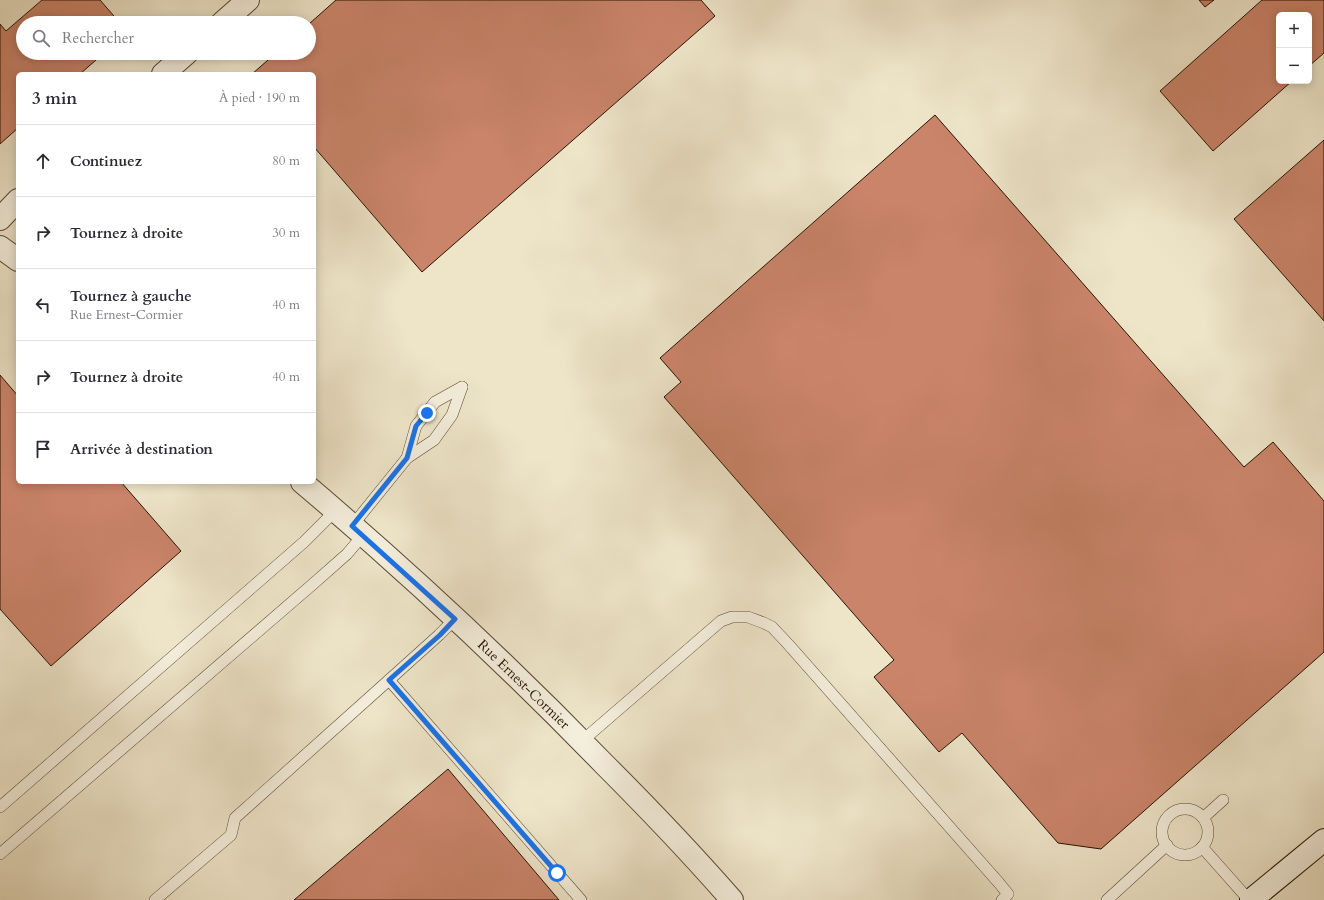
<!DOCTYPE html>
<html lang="fr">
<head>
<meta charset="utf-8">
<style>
  body { margin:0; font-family:Cardo,serif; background:#f2f2f3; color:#2b2b33 }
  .controls { position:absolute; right:12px; top:12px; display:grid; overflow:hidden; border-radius:6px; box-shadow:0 2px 10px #0003 }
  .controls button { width:36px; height:36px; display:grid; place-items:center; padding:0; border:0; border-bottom:1px solid #e1e1e2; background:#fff; color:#2b2b33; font:20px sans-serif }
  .stop { position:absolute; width:12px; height:12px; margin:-9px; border:3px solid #1a73e8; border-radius:50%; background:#fff }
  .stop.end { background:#1a73e8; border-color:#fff; box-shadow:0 1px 4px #0008 }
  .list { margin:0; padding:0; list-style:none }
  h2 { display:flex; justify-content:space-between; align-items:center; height:52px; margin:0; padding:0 16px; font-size:17px }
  h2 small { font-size:13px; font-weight:400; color:#7c7c81 }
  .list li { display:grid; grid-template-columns:26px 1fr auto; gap:12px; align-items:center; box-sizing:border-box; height:72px; padding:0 16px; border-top:1px solid #e1e1e2 }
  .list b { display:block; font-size:15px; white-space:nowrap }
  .list p { margin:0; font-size:13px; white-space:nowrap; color:#7c7c81 }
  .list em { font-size:13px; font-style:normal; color:#7c7c81 }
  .icon { flex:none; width:22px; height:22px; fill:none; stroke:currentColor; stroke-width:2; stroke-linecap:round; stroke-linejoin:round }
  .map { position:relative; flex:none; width:1324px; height:900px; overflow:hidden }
  .search { position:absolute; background:#fff; box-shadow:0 2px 10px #0003; left:16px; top:16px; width:300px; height:44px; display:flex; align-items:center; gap:10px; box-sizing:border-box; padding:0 14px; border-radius:22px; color:#7c7c81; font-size:15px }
  .panel { position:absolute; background:#fff; box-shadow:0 2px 10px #0003; left:16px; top:72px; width:300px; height:412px; border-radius:6px }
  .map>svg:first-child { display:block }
</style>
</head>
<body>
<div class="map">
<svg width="1324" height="900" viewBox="0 0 1324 900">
  <rect width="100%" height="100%" fill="#eee5c9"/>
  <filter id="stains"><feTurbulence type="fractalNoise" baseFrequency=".005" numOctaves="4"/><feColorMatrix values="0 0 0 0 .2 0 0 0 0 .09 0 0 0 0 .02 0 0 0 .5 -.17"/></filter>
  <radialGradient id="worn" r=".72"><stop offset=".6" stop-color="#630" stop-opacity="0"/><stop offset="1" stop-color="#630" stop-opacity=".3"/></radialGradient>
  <g fill="#ca846a" stroke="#251301">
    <polygon points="42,0 100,0 120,23 23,23 23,53 104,53 80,74 18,74 18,128 0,144 0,24 6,31"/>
    <polygon points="336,0 701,0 715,16 422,272 314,147 314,74 252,74 276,53 309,53 309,24"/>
    <polygon points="1199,0 1214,0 1205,7"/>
    <polygon points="1262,0 1324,0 1324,53 1309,66 1309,15 1279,15 1279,81 1292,81 1213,151 1160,91"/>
    <polygon points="935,115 1244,467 1273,442 1324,501 1324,652 1101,849 1058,843 962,733 939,752 874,677 894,660 664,397 681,382 660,358"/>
    <polygon points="1324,140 1324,321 1234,219"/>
    <polygon points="0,375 18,396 18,482 121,482 181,551 51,666 0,609"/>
    <polygon points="448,769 559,900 294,900"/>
  </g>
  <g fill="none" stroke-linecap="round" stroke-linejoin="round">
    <g stroke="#574833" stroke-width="12">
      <g id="lane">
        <polyline points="407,458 416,426 435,402 462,387"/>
        <polyline points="352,526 407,458 434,440 452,415 462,387"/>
        <polyline points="455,619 439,635 389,680 581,900"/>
        <polyline points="582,741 721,621 732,617 748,617 764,623 772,627 788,644 999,883 1008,894 1002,900"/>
        <polyline points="0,807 304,542 335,511"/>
        <circle cx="1185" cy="832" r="23"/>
        <polyline points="1203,818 1223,800"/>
        <polyline points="1202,847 1249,900"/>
        <polyline points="0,854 313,584 347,554 363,535"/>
        <polyline points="155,900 231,835 235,818 389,680"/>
        <polyline points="1107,900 1167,845"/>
      </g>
    </g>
    <g stroke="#574833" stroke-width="24">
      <g id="street">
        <polyline points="222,23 248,0"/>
        <polyline points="163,74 187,53"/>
        <polyline points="0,219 18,200"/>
        <polyline points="0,247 18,260"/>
        <path d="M 302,482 C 407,571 508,665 604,764 C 648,808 691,853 732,900"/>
      </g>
    </g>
    <g stroke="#251301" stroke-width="24">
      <polyline id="secondary" points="1251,900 1324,840"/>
    </g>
    <use href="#lane" stroke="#f4eedc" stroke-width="11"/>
    <use href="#street" stroke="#f4eedc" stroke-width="22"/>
    <use href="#secondary" stroke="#f4eedc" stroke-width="22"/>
  </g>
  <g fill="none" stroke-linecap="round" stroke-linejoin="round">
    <polyline stroke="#1a73e8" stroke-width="5" points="427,413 416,426 407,458 352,526 455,619 440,635 389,680 557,873"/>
  </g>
  <g text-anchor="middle" stroke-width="4" stroke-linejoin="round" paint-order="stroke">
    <g font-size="14" fill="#251301" stroke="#f4eedc">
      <text transform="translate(524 684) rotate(44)" y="5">Rue Ernest-Cormier</text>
    </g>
  </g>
  <rect width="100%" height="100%" filter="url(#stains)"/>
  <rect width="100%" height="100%" fill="url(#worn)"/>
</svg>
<div class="controls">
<button>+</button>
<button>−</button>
</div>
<div class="stop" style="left:557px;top:873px"></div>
<div class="stop end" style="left:427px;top:413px"></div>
<div class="search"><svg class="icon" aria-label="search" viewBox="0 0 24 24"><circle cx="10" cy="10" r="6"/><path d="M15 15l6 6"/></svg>Rechercher</div>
<section class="panel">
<h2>3 min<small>À pied · 190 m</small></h2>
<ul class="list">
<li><svg class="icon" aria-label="ahead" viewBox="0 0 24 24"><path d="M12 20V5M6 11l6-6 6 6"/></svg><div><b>Continuez</b></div><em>80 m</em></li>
<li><svg class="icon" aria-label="right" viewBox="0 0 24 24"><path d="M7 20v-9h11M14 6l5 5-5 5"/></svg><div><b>Tournez à droite</b></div><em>30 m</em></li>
<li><svg class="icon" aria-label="left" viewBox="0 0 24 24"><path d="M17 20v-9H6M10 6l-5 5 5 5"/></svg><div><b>Tournez à gauche</b><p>Rue Ernest-Cormier</p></div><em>40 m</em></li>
<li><svg class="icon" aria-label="right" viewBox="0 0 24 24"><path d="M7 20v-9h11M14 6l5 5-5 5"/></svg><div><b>Tournez à droite</b></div><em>40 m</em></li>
<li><svg class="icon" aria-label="arrive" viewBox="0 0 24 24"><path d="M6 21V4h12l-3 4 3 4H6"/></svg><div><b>Arrivée à destination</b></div></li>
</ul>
</section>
</div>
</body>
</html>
